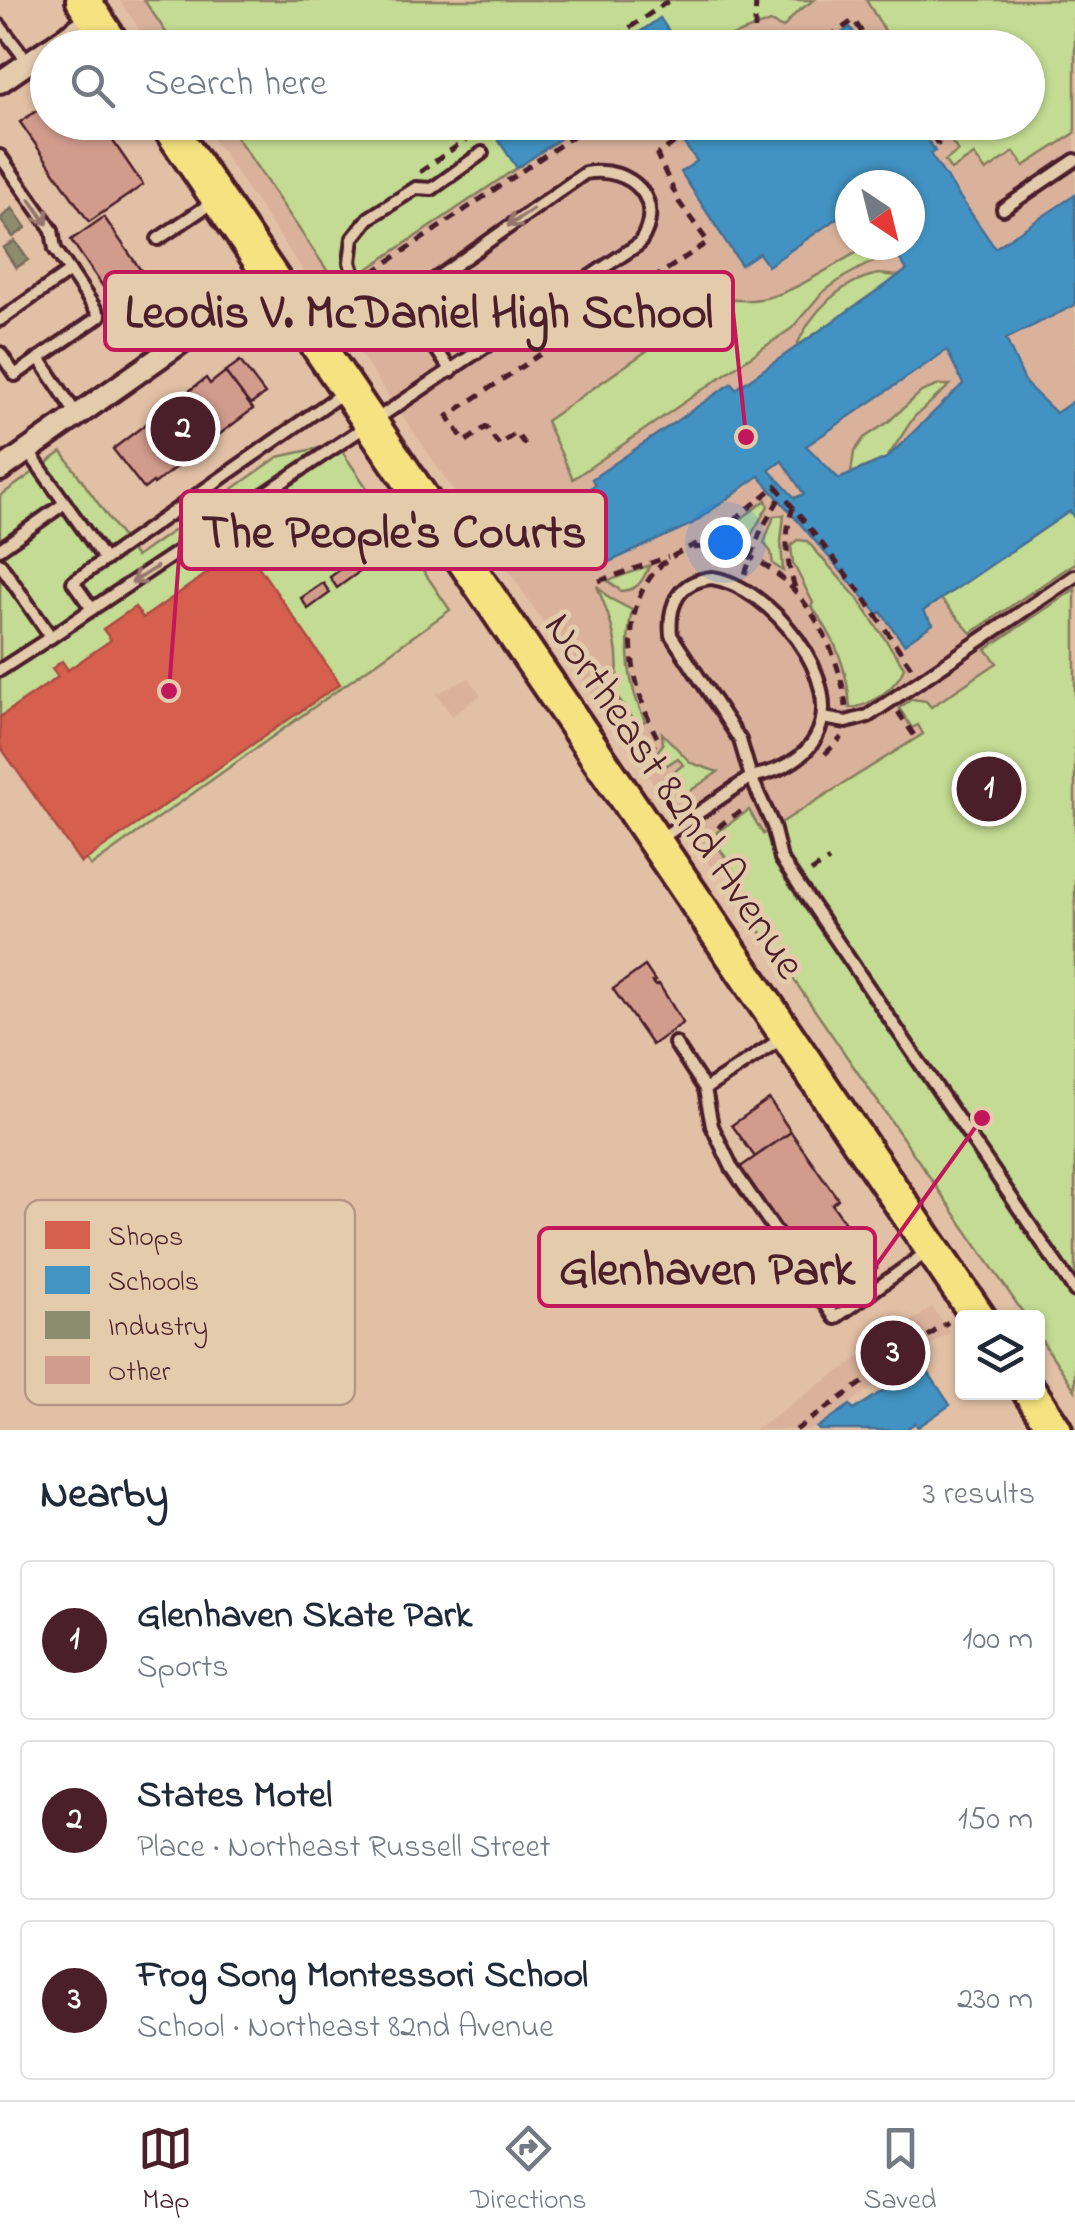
<!DOCTYPE html>
<html lang="en">
<head>
<meta charset="utf-8">
<style>
  body { margin:0; font-family:"Indie Flower",sans-serif; background:#f2f2f3; color:#1f2937 }
  .controls { position:absolute; right:30px; bottom:30px; display:grid; overflow:hidden; border-radius:10px; box-shadow:0 2px 8px #0004 }
  .controls button { width:90px; height:90px; display:grid; place-items:center; padding:0; border:0; border-bottom:2px solid #e0e1e3; background:#fff; color:#1f2937; font:50px sans-serif }
  .compass { position:absolute; left:835px; top:170px; width:90px; height:90px; border-radius:50%; background:#fff; box-shadow:0 2px 8px #0004; rotate:145deg }
  .you { position:absolute; left:725px; top:542px; width:35px; height:35px; margin:-25px; border:8px solid #fff; border-radius:50%; background:#1a73e8; box-shadow:0 0 0 15px #1a73e833 }
  .badge { display:grid; place-items:center; width:65px; height:65px; border-radius:50%; background:#4a1f2b; color:#fff; font-size:32px; font-weight:700 }
  .pin { position:absolute; translate:-50% -50%; border:5px solid #fff; box-shadow:0 2px 10px #0006 }
  .list { margin:0; padding:0; list-style:none }
  h2 { display:flex; justify-content:space-between; align-items:center; height:130px; margin:0; padding:0 40px; font-size:42px }
  h2 small { font-size:32px; font-weight:400; color:#747a83 }
  .list li { display:grid; grid-template-columns:65px 1fr auto; gap:30px; align-items:center; box-sizing:border-box; height:160px; margin:0 20px 20px; padding:0 20px; border:2px solid #e0e1e3; border-radius:10px }
  .list b { display:block; font-size:38px; white-space:nowrap }
  .list p { margin:0; font-size:32px; white-space:nowrap; color:#747a83 }
  .list em { font-size:32px; font-style:normal; color:#747a83 }
  .icon { flex:none; width:55px; height:55px; fill:none; stroke:currentColor; stroke-width:2; stroke-linecap:round; stroke-linejoin:round }
  .map { position:relative; flex:none; width:1075px; height:1430px; overflow:hidden }
  .search { position:absolute; background:#fff; box-shadow:0 2px 8px #0004; left:30px; right:30px; top:30px; height:110px; display:flex; align-items:center; gap:25px; box-sizing:border-box; padding:0 35px; border-radius:55px; color:#747a83; font-size:38px }
  .sheet { height:670px; background:#fff }
  nav { display:flex; justify-content:space-around; align-items:center; box-sizing:border-box; height:140px; border-top:2px solid #e0e1e3; background:#fff; font-size:28px; color:#747a83 }
  nav a { display:grid; justify-items:center; gap:5px }
  nav .on { color:#4a1f2b }
  .map>svg:first-child { display:block }
</style>
</head>
<body>
<div class="map">
<svg width="1075" height="1430" viewBox="0 0 1075 1430">
  <rect width="100%" height="100%" fill="#e2c0a5"/>
  <filter id="ink" filterUnits="userSpaceOnUse"><feTurbulence type="fractalNoise" baseFrequency=".01" numOctaves="2"/><feDisplacementMap in="SourceGraphic" scale="20" xChannelSelector="R" yChannelSelector="G"/><feConvolveMatrix kernelMatrix="1 2 1 2 8 2 1 2 1" color-interpolation-filters="sRGB"/></filter>
  <g filter="url(#ink)">
    <g fill="#dab29c" fill-rule="evenodd">
      <polygon points="119,0 914,0 945,47 151,47"/>
      <path d="M 202,123 L 995,123 L 1024,166 L 1075,133 L 1075,628 L 924,733 L 711,867 ZM 850,185 L 910,185 L 910,245 L 850,245 Z"/>
      <polygon points="469,678 481,695 452,716 436,694"/>
      <polygon points="932,1307 950,1332 812,1430 754,1430"/>
    </g>
    <g fill="#c3db92" stroke="#867d5e" stroke-width="2.5">
      <polygon points="144,0 814,0 797,12 783,28 770,22 699,48 176,47"/>
      <polygon points="866,0 1075,0 1075,133 1024,166 1014,152 986,171 974,155 951,170 945,161 958,151 945,132 949,129 945,123 1028,122 1028,48 895,47"/>
      <polygon points="227,123 583,123 344,285 336,273 331,276"/>
      <path d="M 871,245 L 890,245 L 896,254 L 868,264 L 844,277 L 822,293 L 792,328 L 573,479 L 546,421 L 723,298 C 780,311 822,268 871,245 Z"/>
      <path d="M 878,274 L 898,276 L 796,347 C 811,312 840,282 878,274 Z"/>
      <polygon points="939,385 950,385 914,417 887,458 851,473 854,452 864,438 888,422 921,392"/>
      <polygon points="337,444 450,610 91,866 0,737 0,496 62,452 136,557 278,457"/>
      <polygon points="766,500 768,506 750,537 730,542 714,539"/>
      <polygon points="1070,511 1075,519 1075,563 971,633 941,599"/>
      <polygon points="784,515 781,542 783,571 773,564 771,552 764,543 774,516"/>
      <path d="M 797,540 L 807,541 L 858,599 L 904,667 C 899,686 870,707 850,708 C 848,670 834,635 811,606 L 813,603 L 793,563 L 791,546 Z"/>
      <path d="M 650,565 C 642,580 640,590 621,591 L 608,581 Z"/>
      <path d="M 597,586 L 609,598 L 632,610 C 624,648 628,686 645,721 L 637,726 L 615,694 C 623,655 612,622 597,586 Z"/>
      <polygon points="1075,589 1075,1390 1038,1335 1038,1318 1026,1317 752,919 732,867 720,849 717,832 749,810 763,834 923,734 918,725 912,728 899,708 912,699 926,701 931,707 997,663 986,649"/>
      <polygon points="662,733 691,763 718,772 684,795 670,775 683,765 678,758 664,767 656,754 663,744"/>
    </g>
    <polygon fill="#d6604d" stroke="#ac4c43" stroke-width="2.5" points="245,547 340,684 81,863 0,746 0,717 58,677 52,669 62,661 68,670 111,640 103,629 135,607 143,618"/>
    <g fill="#4393c3" stroke="#457095" stroke-width="2.5" fill-rule="evenodd">
      <polygon points="660,18 680,48 617,48"/>
      <polygon points="850,27 864,48 821,48"/>
      <polygon points="506,122 584,122 517,168 493,132"/>
      <path d="M 710,122 L 915,122 L 935,151 L 930,154 L 995,248 L 1075,195 L 1075,305 L 1006,339 L 1026,384 L 1056,413 L 1075,400 L 1075,519 L 1070,511 L 923,611 L 933,624 L 904,644 L 881,612 L 878,614 L 759,476 L 692,524 L 598,567 L 569,501 L 595,485 L 592,479 L 732,383 L 736,389 L 907,270 L 890,245 L 910,245 L 910,185 L 850,185 L 850,209 L 768,266 L 759,253 L 741,265 L 681,172 L 697,161 L 682,141 ZM 947,350 L 963,384 L 887,458 L 839,479 L 806,446 ZM 782,461 L 804,494 L 795,498 L 769,470 Z"/>
      <polygon points="918,1357 950,1405 918,1427 915,1423 905,1430 819,1430 817,1428 850,1405 854,1410 890,1386 885,1380"/>
    </g>
    <g fill="#8c8c6e" stroke="#786b5a" stroke-width="2.5">
      <polygon points="12,208 26,228 13,237 0,219"/>
      <polygon points="15,241 28,260 16,268 3,248"/>
    </g>
    <g fill="#d29c8d" stroke="#4a1f2b" stroke-width="2.5">
      <polygon points="48,103 48,122 100,122 143,185 89,222 20,122"/>
      <polygon points="104,217 162,301 128,323 71,240"/>
      <polygon points="240,361 265,394 250,405 225,372"/>
      <polygon points="225,372 253,409 154,484 153,482 144,489 113,449 206,378 210,384"/>
      <polygon points="352,561 359,572 337,588 330,577"/>
      <polygon points="323,583 330,593 308,609 301,598"/>
      <polygon points="645,966 655,981 652,982 656,986 659,984 683,1023 652,1045 613,989"/>
      <polygon points="769,1099 791,1132 755,1157 732,1125"/>
      <polygon points="791,1132 838,1199 832,1204 877,1268 830,1300 739,1168"/>
    </g>
    <g fill="none" stroke-linecap="round" stroke-linejoin="round">
      <g stroke="#4a1f2b" stroke-width="18">
        <g id="lane">
          <polyline points="0,26 28,62"/>
          <polyline points="0,156 52,230 55,249 100,316 15,375 0,353"/>
          <polyline points="1003,209 1075,160"/>
          <polyline points="158,239 213,202"/>
          <polyline points="411,306 364,288 354,275 350,262 353,238 369,218 416,188 432,189 482,153"/>
          <polyline points="0,320 70,271"/>
          <polyline points="39,358 77,415"/>
          <polyline points="65,503 105,560"/>
          <polyline points="0,549 65,503 28,451"/>
          <polyline points="0,564 51,637 0,670"/>
          <path d="M 712,578 C 769,586 847,680 816,737 C 803,761 776,772 751,777 L 740,740 L 671,635 C 668,604 679,581 712,578 Z"/>
          <path d="M 92,609 L 639,244 C 668,201 632,165 585,173 L 417,292 L 411,306 L 417,320 L 451,371"/>
          <polyline points="51,637 92,609 73,582 344,392"/>
          <polyline points="823,718 846,722 868,716 1075,576"/>
          <polyline points="660,839 751,777 773,826 781,859 1075,1291"/>
          <polyline points="781,1039 705,1089 712,1126 732,1168 835,1318 930,1250"/>
          <polyline points="675,1043 705,1089"/>
        </g>
      </g>
      <g stroke="#4a1f2b" stroke-width="28">
        <g id="street">
          <polyline points="50,48 95,17"/>
          <polyline points="0,82 48,49"/>
          <polyline points="0,470 272,278"/>
        </g>
      </g>
      <g stroke="#4a1f2b" stroke-width="40">
        <g id="primary">
          <polyline points="83,0 115,48"/>
          <polyline points="166,122 979,1318"/>
          <polyline points="1030,1392 1055,1430"/>
        </g>
      </g>
      <g stroke="#4a1f2b" stroke-width="5" stroke-dasharray="10 8" stroke-linecap="butt">
        <polyline points="600,48 670,0"/>
        <polyline points="754,48 756,0"/>
        <polyline points="813,48 854,20 872,48"/>
        <polyline points="633,122 689,130"/>
        <polyline points="923,122 938,144 932,147"/>
        <polyline points="420,172 491,122"/>
        <polyline points="373,272 594,122"/>
        <polyline points="525,445 516,433 499,445 486,427 465,442 448,416 708,242 679,202 657,155 703,122"/>
        <path d="M 793,507 C 783,538 786,563 797,593"/>
        <path d="M 693,548 C 778,537 838,632 846,707"/>
        <polyline points="745,574 761,530 782,494"/>
        <polyline points="599,581 668,557"/>
        <polyline points="898,712 916,738"/>
        <path d="M 649,752 L 658,739 C 631,688 614,610 661,565 C 676,551 698,545 715,534 C 736,519 756,502 776,486 L 861,593 L 913,670"/>
        <polyline points="825,754 842,737"/>
        <path d="M 700,852 L 713,849 C 709,826 729,820 746,808"/>
        <polyline points="811,872 829,860"/>
        <polyline points="796,1430 948,1322"/>
      </g>
      <use href="#lane" stroke="#e4cbac" stroke-width="10"/>
      <use href="#street" stroke="#e4cbac" stroke-width="20"/>
      <use href="#primary" stroke="#f7e281" stroke-width="32"/>
    </g>
    <defs><path id="oneway-shaft" d="M-6 0H5M1.5-3L5.5 0L1.5 3" fill="none" stroke-width="1.6" stroke-linecap="round" stroke-linejoin="round" transform="scale(2.5)"/></defs>
    <g stroke="#97756c">
      <use href="#oneway-shaft" transform="translate(39 212) rotate(55)"/>
      <use href="#oneway-shaft" transform="translate(520 218) rotate(146)"/>
      <use href="#oneway-shaft" transform="translate(144 575) rotate(147)"/>
    </g>
  </g>
  <g text-anchor="middle" stroke-width="10" stroke-linejoin="round" paint-order="stroke">
    <g font-size="45" fill="#4a1f2b" stroke="#e4cbac">
      <text transform="translate(677 794) rotate(56)" y="16">Northeast 82nd Avenue</text>
    </g>
  </g>
  <rect x="25" y="1200" width="330" height="205" rx="15" fill="#e4cbac" stroke="#b69785" stroke-width="2.5"/>
  <rect x="45" y="1221" width="45" height="28" fill="#d6604d"/>
  <rect x="45" y="1266" width="45" height="28" fill="#4393c3"/>
  <rect x="45" y="1311" width="45" height="28" fill="#8c8c6e"/>
  <rect x="45" y="1356" width="45" height="28" fill="#d29c8d"/>
  <g font-size="28" fill="#4a1f2b">
    <text x="108" y="1245">Shops</text>
    <text x="108" y="1290">Schools</text>
    <text x="108" y="1335">Industry</text>
    <text x="108" y="1380">Other</text>
  </g>
  <path fill="none" stroke="#c2185b" stroke-width="4" d="M746 437L733 311M169 691L181 530M982 1118L875 1267"/>
  <g fill="#c2185b" stroke="#e4cbac" stroke-width="4">
    <circle cx="746" cy="437" r="10"/>
    <circle cx="169" cy="691" r="10"/>
    <circle cx="982" cy="1118" r="10"/>
  </g>
  <g fill="#e4cbac" stroke="#c2185b" stroke-width="4">
    <rect x="105" y="272" width="628" height="78" rx="10"/>
    <rect x="181" y="491" width="425" height="78" rx="10"/>
    <rect x="539" y="1228" width="336" height="78" rx="10"/>
  </g>
  <g font-size="48" text-anchor="middle" font-weight="bold" fill="#4a1f2b">
    <text x="419" y="327">Leodis V. McDaniel High School</text>
    <text x="394" y="547">The People's Courts</text>
    <text x="707" y="1284">Glenhaven Park</text>
  </g>
</svg>
<div class="controls">
<button><svg class="icon" aria-label="layers" viewBox="0 0 24 24"><path d="M12 4l9 5-9 5-9-5zM3 14l9 5 9-5"/></svg></button>
</div>
<svg class="compass" viewBox="-18 -18 36 36"><path d="M0-13l5 13h-10z" fill="#e53935"/><path d="M0 13l5-13h-10z" fill="#747a83"/></svg>
<div class="you"></div>
<div class="pin badge" style="left:989px;top:789px">1</div>
<div class="pin badge" style="left:183px;top:429px">2</div>
<div class="pin badge" style="left:893px;top:1353px">3</div>
<div class="search"><svg class="icon" aria-label="search" viewBox="0 0 24 24"><circle cx="10" cy="10" r="6"/><path d="M15 15l6 6"/></svg>Search here</div>
</div>
<section class="sheet">
<h2>Nearby<small>3 results</small></h2>
<ul class="list">
<li><span class="badge">1</span><div><b>Glenhaven Skate Park</b><p>Sports</p></div><em>100 m</em></li>
<li><span class="badge">2</span><div><b>States Motel</b><p>Place · Northeast Russell Street</p></div><em>150 m</em></li>
<li><span class="badge">3</span><div><b>Frog Song Montessori School</b><p>School · Northeast 82nd Avenue</p></div><em>230 m</em></li>
</ul>
</section>
<nav>
<a class="on"><svg class="icon" aria-label="map" viewBox="0 0 24 24"><path d="M3 6l6-2 6 2 6-2v14l-6 2-6-2-6 2zM9 4v14M15 6v14"/></svg>Map</a>
<a><svg class="icon" aria-label="directions" viewBox="0 0 24 24"><path d="M12 3l9 9-9 9-9-9zM9 14v-3h6M13 9l2 2-2 2"/></svg>Directions</a>
<a><svg class="icon" aria-label="saved" viewBox="0 0 24 24"><path d="M7 4h10v16l-5-4-5 4z"/></svg>Saved</a>
</nav>
</body>
</html>
